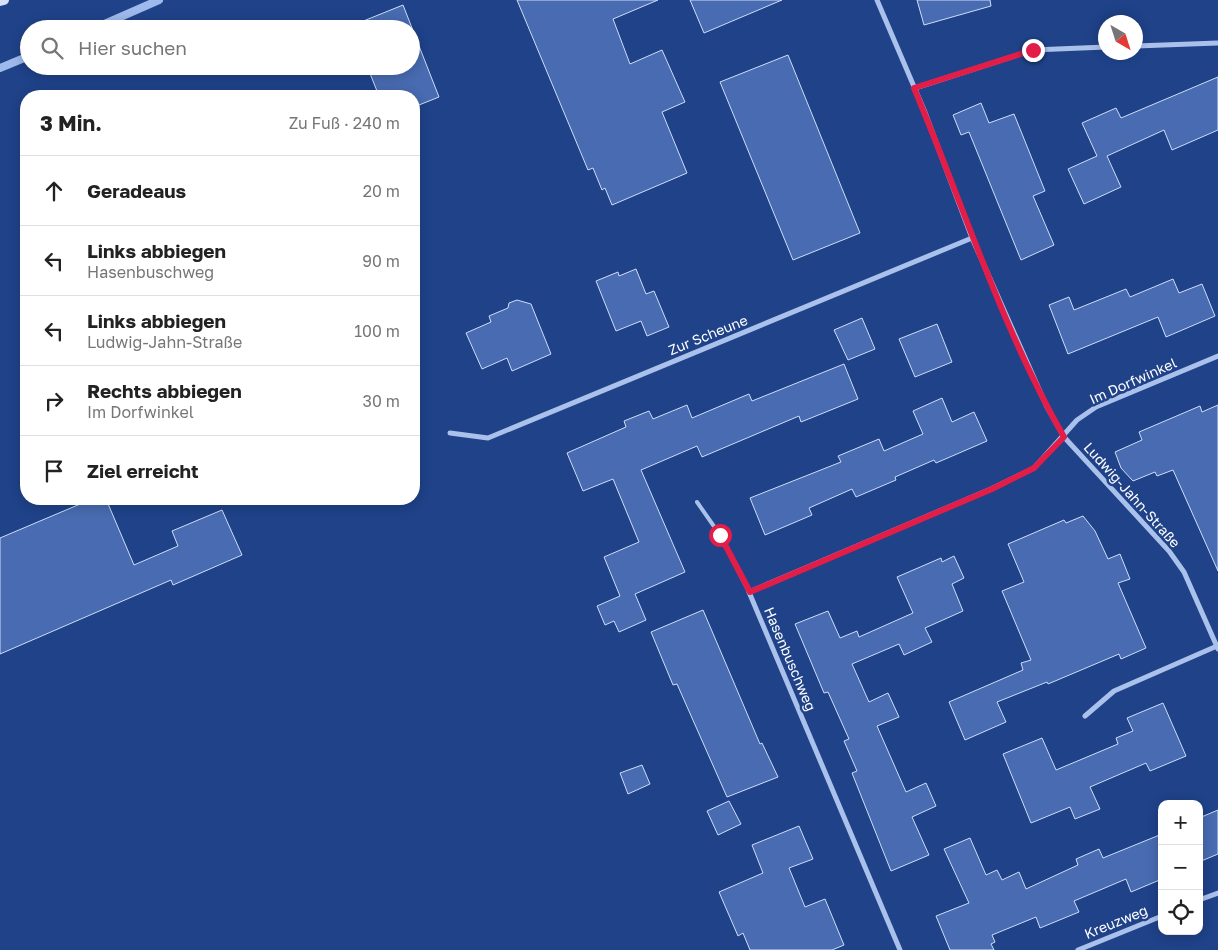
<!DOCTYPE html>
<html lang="de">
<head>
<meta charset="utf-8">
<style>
  body { margin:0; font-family:"Golos Text",sans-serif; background:#f2f2f2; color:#222 }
  .controls { position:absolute; right:15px; bottom:15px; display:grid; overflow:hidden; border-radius:10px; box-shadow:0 2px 12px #0003 }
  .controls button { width:45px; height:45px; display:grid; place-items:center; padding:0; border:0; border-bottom:1px solid #e0e0e0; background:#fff; color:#222; font:25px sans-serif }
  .compass { position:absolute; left:1098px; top:15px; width:45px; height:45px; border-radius:50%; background:#fff; box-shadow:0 2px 12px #0003; rotate:141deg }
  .stop { position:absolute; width:15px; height:15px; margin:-11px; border:4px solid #e11d48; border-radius:50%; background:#fff }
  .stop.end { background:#e11d48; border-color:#fff; box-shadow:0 1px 5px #0008 }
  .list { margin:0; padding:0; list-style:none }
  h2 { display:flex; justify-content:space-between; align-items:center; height:65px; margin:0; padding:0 20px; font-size:21px }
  h2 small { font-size:16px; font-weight:400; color:#767676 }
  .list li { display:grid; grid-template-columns:32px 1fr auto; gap:15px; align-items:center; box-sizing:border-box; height:70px; padding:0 20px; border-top:1px solid #e0e0e0 }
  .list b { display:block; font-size:19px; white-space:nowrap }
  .list p { margin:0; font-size:16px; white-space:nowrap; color:#767676 }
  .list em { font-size:16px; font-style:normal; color:#767676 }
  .icon { flex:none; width:28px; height:28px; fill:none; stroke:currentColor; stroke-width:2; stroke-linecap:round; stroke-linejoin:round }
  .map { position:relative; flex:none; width:1218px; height:950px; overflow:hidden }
  .search { position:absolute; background:#fff; box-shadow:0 2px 12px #0003; left:20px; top:20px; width:400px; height:55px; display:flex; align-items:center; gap:12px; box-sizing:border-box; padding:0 18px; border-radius:28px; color:#767676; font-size:19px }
  .panel { position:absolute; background:#fff; box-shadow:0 2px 12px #0003; left:20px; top:90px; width:400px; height:415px; border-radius:20px }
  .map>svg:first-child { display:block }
</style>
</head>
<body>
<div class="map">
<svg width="1218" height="950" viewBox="0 0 1218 950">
  <rect width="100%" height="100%" fill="#1f4289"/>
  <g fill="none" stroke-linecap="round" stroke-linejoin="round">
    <g stroke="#9ebaec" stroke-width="8">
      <polyline points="93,29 159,0"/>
      <polyline points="0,68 29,56"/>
    </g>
  </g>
  <g fill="#486bb1" stroke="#cfddf8">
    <polygon points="517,0 658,0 613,19 630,64 662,50 685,102 662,112 687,173 612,205 605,188 602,190 593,168 588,170"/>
    <polygon points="690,0 782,0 704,33"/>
    <polygon points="917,0 990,0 991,6 924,25"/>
    <polygon points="403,5 439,97 414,107 414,96 379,96 367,66 411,66 411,29 352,29 351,26"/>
    <polygon points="788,55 860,233 793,260 720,82"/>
    <polygon points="1218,77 1218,130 1172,150 1164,130 1107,156 1121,187 1084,204 1068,169 1097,156 1082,123 1116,108 1121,118"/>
    <polygon points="981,103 989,123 1014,114 1045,191 1033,196 1054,245 1021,260 969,132 961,135 953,115"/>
    <polygon points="636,269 646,294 654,291 669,327 647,336 641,321 616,331 596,281 618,272 619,276"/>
    <polygon points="1173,279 1179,293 1202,284 1215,316 1166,337 1158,317 1068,354 1049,305 1069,297 1074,310 1126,289 1130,297"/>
    <polygon points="517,300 531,304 551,354 512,371 507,358 482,369 466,333 491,322 489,316 508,308 509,303"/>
    <polygon points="862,318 875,349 848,360 834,330"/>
    <polygon points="937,324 952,362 915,377 899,339"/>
    <polygon points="844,364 858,399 801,422 799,416 702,457 697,446 641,470 685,572 635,594 646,620 619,632 614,621 605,625 597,606 620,596 604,557 639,542 613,479 583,491 567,453 626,427 624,421 649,411 653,419 687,405 692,418 749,394 752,401"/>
    <polygon points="942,398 952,422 974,412 987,441 936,463 934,460 895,477 896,480 856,497 852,489 809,508 812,515 765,535 750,498 841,462 838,456 879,439 884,451 923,434 913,411"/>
    <polygon points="1218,405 1218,571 1173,470 1157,476 1155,472 1133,481 1121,468 1115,452 1142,440 1139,432 1200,406 1202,412"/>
    <polygon points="92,499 106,499 134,565 178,546 172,531 222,510 242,555 173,585 171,580 0,654 0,538"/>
    <polygon points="1083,516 1095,531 1108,559 1120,554 1130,579 1118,583 1146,648 1121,659 1119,654 1048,684 1047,682 997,702 1006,722 965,740 949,702 1023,670 1021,663 1031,660 1002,591 1024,582 1008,544 1064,520 1066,523"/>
    <polygon points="954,556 964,578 952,584 963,611 925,628 932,642 904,655 899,644 852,664 869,702 888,693 899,717 877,726 906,792 926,783 936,806 912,817 929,855 891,871 852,773 857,771 844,741 849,739 828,692 824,693 795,624 828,611 840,638 857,631 859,637 913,613 897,577 941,558 942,562"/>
    <polygon points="703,610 760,744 762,743 778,777 727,797 677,684 673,685 651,632"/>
    <polygon points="1163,703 1186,756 1150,771 1146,763 1090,787 1100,809 1075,819 1070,807 1031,823 1003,754 1042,738 1056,770 1118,744 1116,738 1133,731 1127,718"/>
    <polygon points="642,765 650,784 628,794 620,773"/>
    <polygon points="729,801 741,824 718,835 707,811"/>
    <polygon points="1218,810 1218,854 1199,862 1199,818"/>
    <polygon points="799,826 813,859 789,868 805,907 825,899 844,945 832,950 750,950 743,933 738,936 719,892 763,873 752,845"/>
    <polygon points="1162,834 1162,879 1131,892 1126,879 1074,901 1079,912 1040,928 1036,917 992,935 995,942 991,944 994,950 950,950 936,916 969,903 944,849 970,838 986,875 997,870 1002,880 1019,872 1026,889 1078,865 1076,859 1099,849 1103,858"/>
  </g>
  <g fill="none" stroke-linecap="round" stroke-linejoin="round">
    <polyline stroke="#aac1eb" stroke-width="4" points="697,502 720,535 749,592"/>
    <g stroke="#aac1eb" stroke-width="5">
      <polyline points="877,0 924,110 972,238 1047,407 1064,437 1169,551 1184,572 1218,649"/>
      <polyline points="1136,46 1218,43"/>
      <polyline points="915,88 1033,50 1106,47"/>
      <polyline points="450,433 488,438 972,238"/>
      <polyline points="1085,716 1114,691 1217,646"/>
      <polyline points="1199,900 1218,893"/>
      <polyline points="900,950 749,592 991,489 1034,468 1077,420 1096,407 1218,356"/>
      <polyline points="1078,950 1162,916"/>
    </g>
    <polyline stroke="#d6e1f8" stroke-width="10" points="0,1 4,0"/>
  </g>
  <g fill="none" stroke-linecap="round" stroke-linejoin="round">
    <path stroke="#e11d48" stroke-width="6" d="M 720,535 L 750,592 L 992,489 L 1034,468 L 1064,437 C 1001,327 963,204 914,88 L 1033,50"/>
  </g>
  <g text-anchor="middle" stroke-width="5" stroke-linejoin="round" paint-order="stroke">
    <g font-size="14" fill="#fff" stroke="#1f4289">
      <text transform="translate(708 335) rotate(-22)" y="5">Zur Scheune</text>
      <text transform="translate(1133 381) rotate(-24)" y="5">Im Dorfwinkel</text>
      <text transform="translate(1132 495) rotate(48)" y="5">Ludwig-Jahn-Straße</text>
      <text transform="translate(790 659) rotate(67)" y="5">Hasenbuschweg</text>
      <text transform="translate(1116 922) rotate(-22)" y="5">Kreuzweg</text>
    </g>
  </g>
</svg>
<div class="controls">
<button>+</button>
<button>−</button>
<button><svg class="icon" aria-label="locate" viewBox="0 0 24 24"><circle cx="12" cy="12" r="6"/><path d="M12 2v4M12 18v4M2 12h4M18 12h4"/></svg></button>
</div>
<svg class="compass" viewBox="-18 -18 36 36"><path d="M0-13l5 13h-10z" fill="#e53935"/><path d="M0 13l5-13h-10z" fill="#767676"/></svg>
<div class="stop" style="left:720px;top:535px"></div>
<div class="stop end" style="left:1033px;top:50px"></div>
<div class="search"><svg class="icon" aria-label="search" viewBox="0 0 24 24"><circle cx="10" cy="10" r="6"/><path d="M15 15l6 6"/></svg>Hier suchen</div>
<section class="panel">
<h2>3 Min.<small>Zu Fuß · 240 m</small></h2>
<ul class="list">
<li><svg class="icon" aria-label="ahead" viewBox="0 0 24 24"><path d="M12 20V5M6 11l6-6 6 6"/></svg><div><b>Geradeaus</b></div><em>20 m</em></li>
<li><svg class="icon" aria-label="left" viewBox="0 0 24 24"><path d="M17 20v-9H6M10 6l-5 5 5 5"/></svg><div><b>Links abbiegen</b><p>Hasenbuschweg</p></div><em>90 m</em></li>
<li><svg class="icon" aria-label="left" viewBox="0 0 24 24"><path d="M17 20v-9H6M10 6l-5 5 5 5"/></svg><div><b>Links abbiegen</b><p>Ludwig-Jahn-Straße</p></div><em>100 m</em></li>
<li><svg class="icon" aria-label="right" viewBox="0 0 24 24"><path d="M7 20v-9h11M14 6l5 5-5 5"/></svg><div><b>Rechts abbiegen</b><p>Im Dorfwinkel</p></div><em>30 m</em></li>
<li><svg class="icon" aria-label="arrive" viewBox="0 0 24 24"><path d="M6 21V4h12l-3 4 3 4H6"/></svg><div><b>Ziel erreicht</b></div></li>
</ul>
</section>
</div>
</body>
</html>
